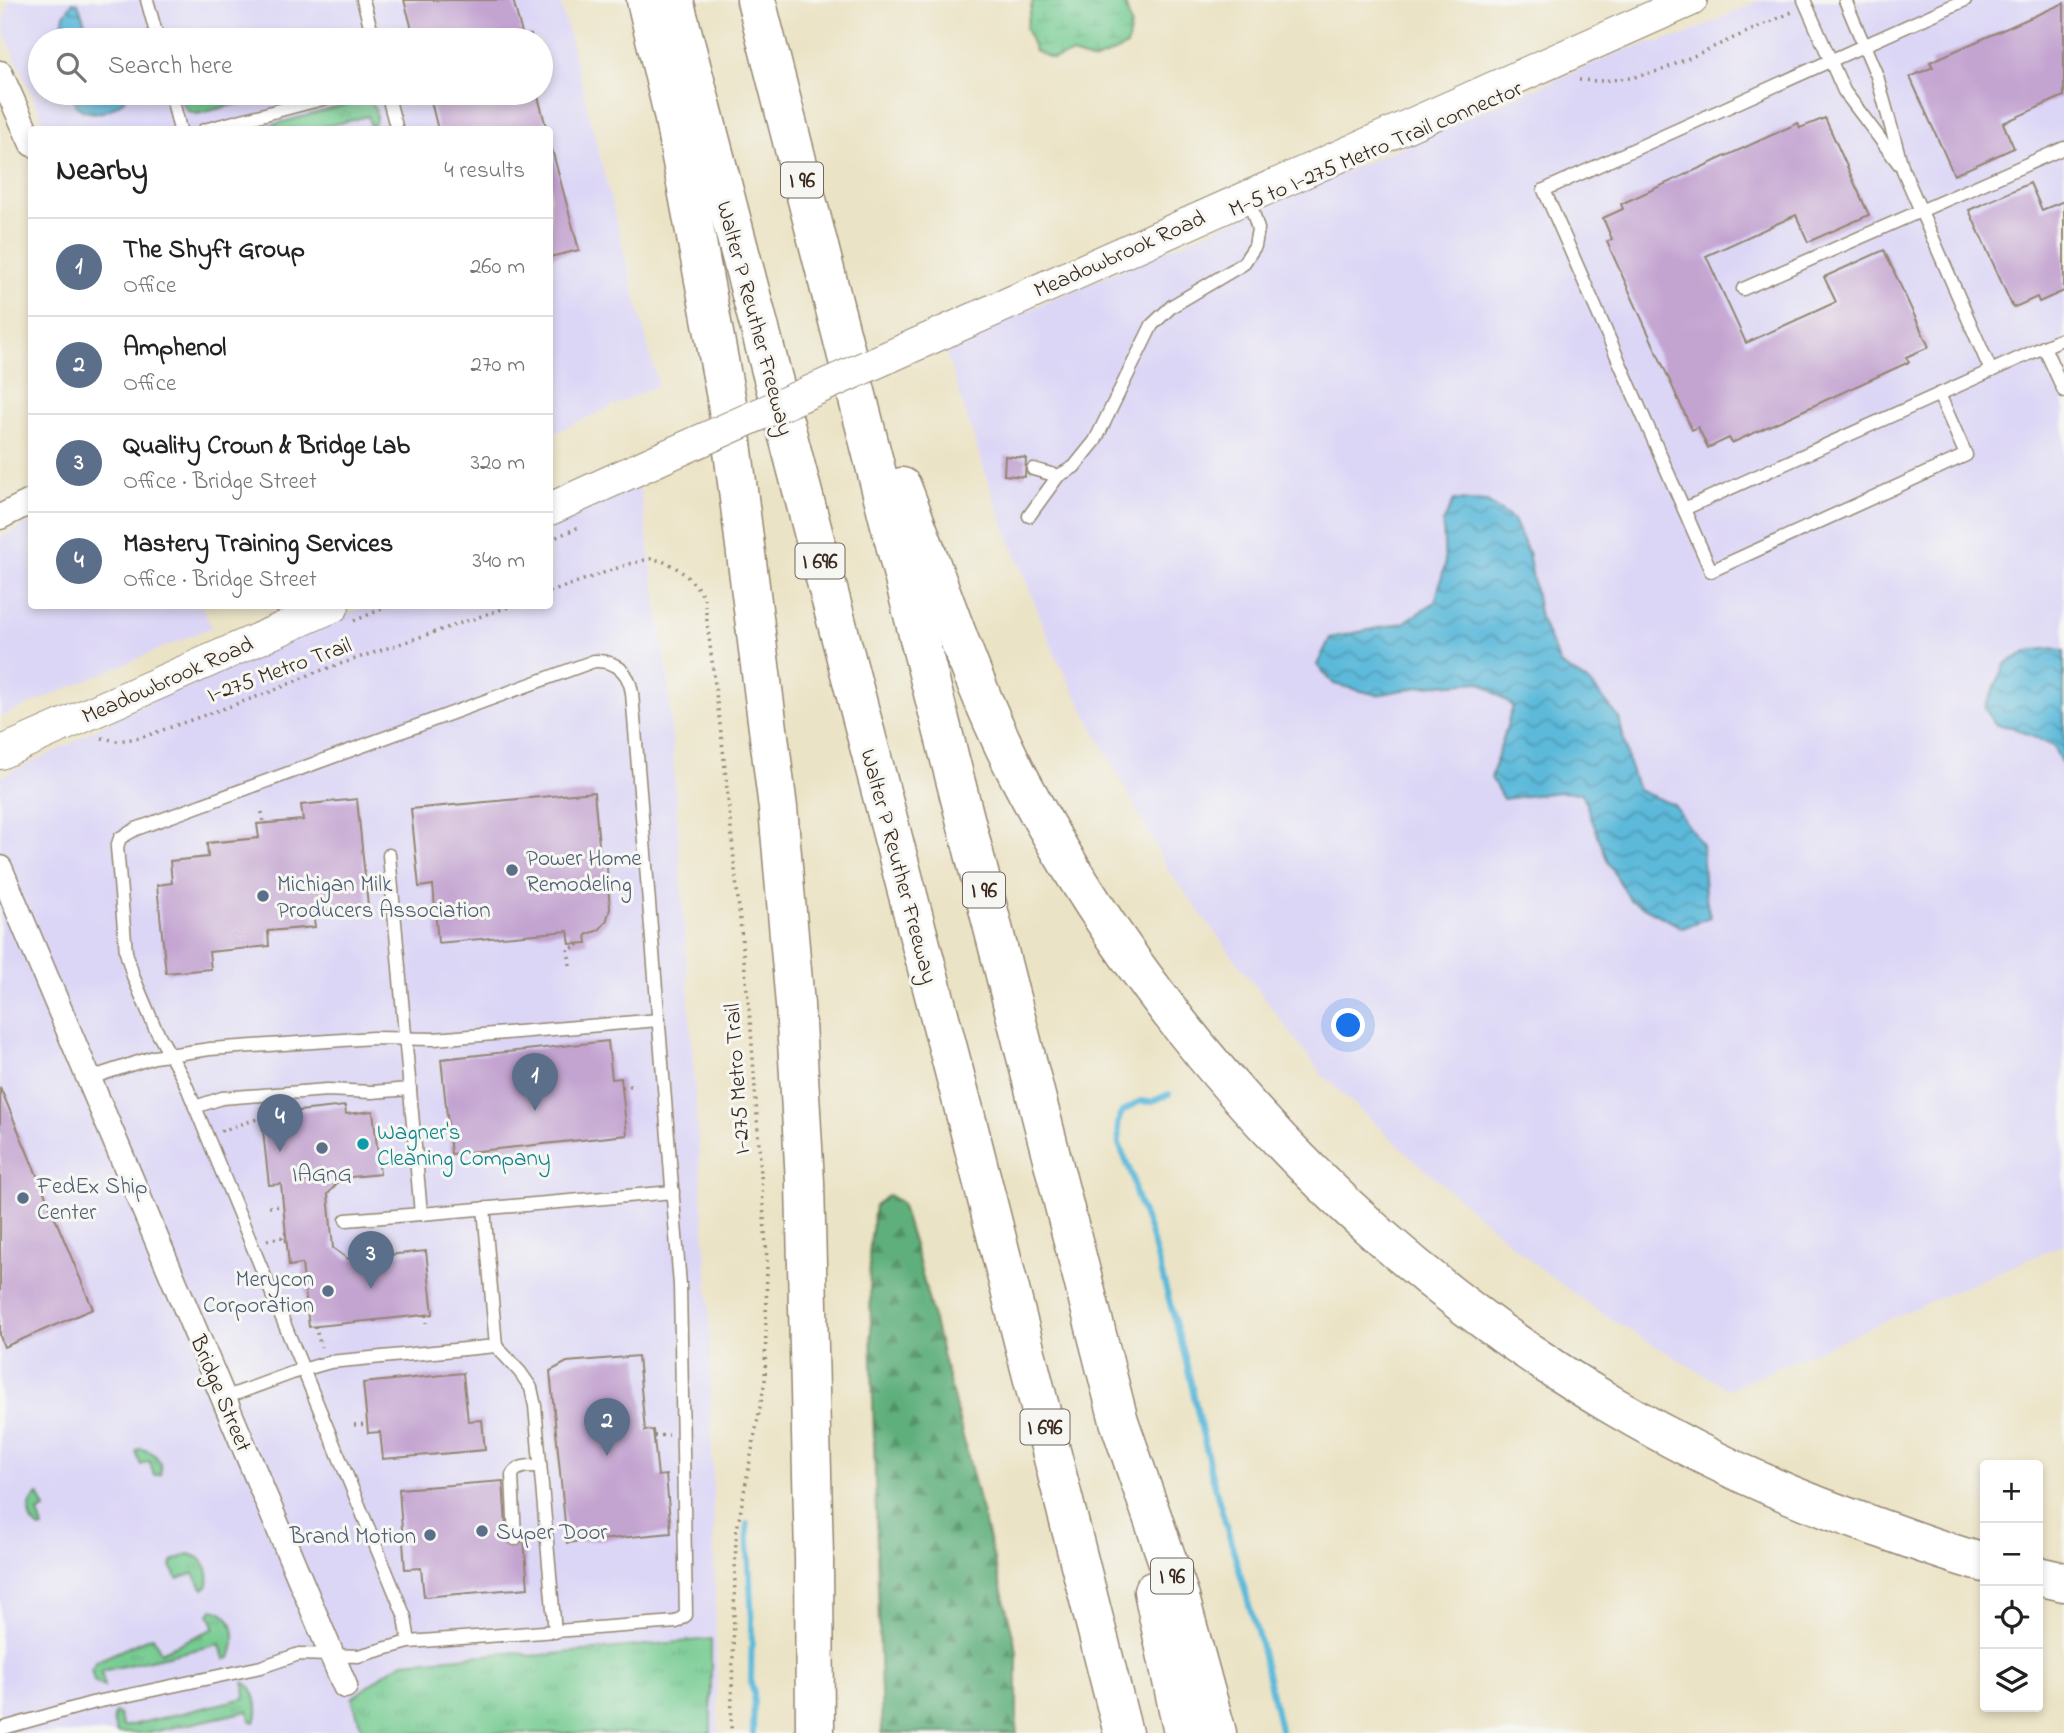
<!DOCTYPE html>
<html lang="en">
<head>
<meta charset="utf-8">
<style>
  body { margin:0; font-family:"Indie Flower",sans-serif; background:#f2f2f2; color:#222 }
  .controls { position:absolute; right:21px; bottom:21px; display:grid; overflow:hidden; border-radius:7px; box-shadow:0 4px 10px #0003 }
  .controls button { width:63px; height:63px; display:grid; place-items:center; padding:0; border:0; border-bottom:2px solid #e0e0e0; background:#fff; color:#222; font:35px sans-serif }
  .you { position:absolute; left:1349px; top:1026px; width:24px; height:24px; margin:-18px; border:5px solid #fff; border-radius:50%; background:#1a73e8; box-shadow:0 0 0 10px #1a73e833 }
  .badge { display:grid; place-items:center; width:46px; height:46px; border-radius:50%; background:#ea580c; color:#fff; font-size:23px; font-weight:700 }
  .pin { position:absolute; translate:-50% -58px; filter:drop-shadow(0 2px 4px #0008) }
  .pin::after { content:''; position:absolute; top:37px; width:24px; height:21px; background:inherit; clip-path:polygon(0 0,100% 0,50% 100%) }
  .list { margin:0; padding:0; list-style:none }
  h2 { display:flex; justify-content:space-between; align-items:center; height:91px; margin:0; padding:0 28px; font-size:30px }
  h2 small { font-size:23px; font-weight:400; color:#767676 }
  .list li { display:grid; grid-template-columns:46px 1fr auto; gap:21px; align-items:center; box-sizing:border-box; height:98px; padding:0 28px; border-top:2px solid #e0e0e0 }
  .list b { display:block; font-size:26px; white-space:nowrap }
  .list p { margin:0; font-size:23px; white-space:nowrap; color:#767676 }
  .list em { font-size:23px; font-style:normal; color:#767676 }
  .icon { flex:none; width:38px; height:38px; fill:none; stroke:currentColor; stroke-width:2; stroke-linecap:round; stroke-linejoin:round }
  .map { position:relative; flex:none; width:2064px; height:1733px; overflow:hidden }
  .search { position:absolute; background:#fff; box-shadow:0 4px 10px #0003; left:28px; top:28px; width:525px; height:77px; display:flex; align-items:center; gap:18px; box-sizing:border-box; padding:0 24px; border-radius:38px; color:#767676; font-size:26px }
  .panel { position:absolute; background:#fff; box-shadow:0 4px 10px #0003; left:28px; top:126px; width:525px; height:483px; border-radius:7px }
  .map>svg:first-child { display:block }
</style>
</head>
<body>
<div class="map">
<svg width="2064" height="1733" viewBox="0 0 2064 1733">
  <defs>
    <pattern id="grass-tufts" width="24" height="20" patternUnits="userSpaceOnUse" patternTransform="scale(1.75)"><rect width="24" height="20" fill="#74cb91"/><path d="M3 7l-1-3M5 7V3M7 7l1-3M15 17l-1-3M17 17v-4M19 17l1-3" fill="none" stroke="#65ae7d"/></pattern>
    <pattern id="forest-firs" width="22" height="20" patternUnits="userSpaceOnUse" patternTransform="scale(1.75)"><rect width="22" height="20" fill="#5faf7b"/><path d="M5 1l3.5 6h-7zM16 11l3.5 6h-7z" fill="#508f64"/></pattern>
    <pattern id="wetland-marsh" width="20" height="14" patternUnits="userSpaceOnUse" patternTransform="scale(1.75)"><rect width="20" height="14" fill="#74cb91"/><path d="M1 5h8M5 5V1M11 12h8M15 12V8" fill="none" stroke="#65ae7d"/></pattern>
    <pattern id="water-waves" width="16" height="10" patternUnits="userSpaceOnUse" patternTransform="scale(1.75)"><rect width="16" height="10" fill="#5cb9da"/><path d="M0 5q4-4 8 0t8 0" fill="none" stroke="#4d97b0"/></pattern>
  </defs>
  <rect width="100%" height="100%" fill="#f6f6f2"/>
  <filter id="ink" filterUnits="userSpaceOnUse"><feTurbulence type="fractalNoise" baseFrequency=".0143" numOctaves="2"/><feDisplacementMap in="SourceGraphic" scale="14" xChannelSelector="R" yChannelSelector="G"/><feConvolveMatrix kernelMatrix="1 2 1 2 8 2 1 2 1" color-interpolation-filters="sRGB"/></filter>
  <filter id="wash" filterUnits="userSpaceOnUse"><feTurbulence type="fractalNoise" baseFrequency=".00686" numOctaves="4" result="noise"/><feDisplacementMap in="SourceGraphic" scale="28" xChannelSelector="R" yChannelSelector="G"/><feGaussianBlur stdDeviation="1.57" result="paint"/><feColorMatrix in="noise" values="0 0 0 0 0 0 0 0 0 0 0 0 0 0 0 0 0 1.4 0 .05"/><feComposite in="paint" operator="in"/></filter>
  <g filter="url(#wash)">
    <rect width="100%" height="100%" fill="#ebe3c5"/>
    <g fill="#dcd6f6" fill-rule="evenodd">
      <path d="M 10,0 L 560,0 L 658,385 L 550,435 L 550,130 L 47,129 L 5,34 L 4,17 ZM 40,40 L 541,40 L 541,93 L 40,93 Z"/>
      <polygon points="1761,0 2064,0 2064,1244 1728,1389 1602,1314 1538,1267 1427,1171 1323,1076 1168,870 1055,655 993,496 944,347 1626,49 1682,36"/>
      <polygon points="639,482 668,678 709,1306 718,1733 0,1733 0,777 68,745 124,713 367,606 550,606 550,524"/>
      <polygon points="31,522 32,606 202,606 212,627 0,717 0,538"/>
    </g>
    <g fill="url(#grass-tufts)" stroke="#587a58" stroke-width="2">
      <polygon points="184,93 192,93 194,100 223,93 281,93 197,114 188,111 182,103"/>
      <path d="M 364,100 L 370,101 C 377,108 379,121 371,128 L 368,116 L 316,129 L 257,129 Z"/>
      <path d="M 138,1449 C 153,1450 164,1459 160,1475 L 154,1475 L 149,1461 L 141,1465 L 136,1452 Z"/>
      <path d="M 38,1494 L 45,1509 L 38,1512 L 43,1528 L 40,1529 C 26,1522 26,1504 38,1494 Z"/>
      <path d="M 189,1554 C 205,1557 210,1570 208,1585 L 203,1589 L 193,1573 L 178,1579 L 171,1566 L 173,1561 Z"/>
      <path d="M 212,1609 C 237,1613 237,1640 230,1658 L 224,1659 L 220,1644 L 102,1671 L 104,1687 L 94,1681 L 91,1670 L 97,1661 L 149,1638 L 153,1637 L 161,1652 L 215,1628 L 209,1614 Z"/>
      <polygon points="711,1639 711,1733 363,1733 352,1698 391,1669 404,1662 516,1652 531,1656"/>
      <path d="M 244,1682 C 256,1688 260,1710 255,1722 L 250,1720 L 248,1711 L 149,1733 L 117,1733 L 113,1721 L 115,1713 L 119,1714 L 123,1727 L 245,1698 Z"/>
    </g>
    <polygon fill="url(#forest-firs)" stroke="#4d6c4c" stroke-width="2" points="889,1195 901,1203 919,1262 1017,1651 1017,1733 882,1733 869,1254 875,1205"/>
    <polygon fill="url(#wetland-marsh)" stroke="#587a58" stroke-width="2" points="1033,0 1124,0 1131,25 1127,46 1094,61 1072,54 1053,59 1035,51 1026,28"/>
    <g fill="url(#water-waves)" stroke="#4c727c" stroke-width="2">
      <polygon points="73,2 78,3 85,23 101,40 60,40 64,15"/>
      <path d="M 73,93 L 126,93 L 126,98 C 111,112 94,119 76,106 Z"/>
      <polygon points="1454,500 1487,502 1514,520 1528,552 1540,618 1560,664 1591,684 1619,718 1629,764 1638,790 1674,805 1702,845 1705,894 1710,917 1683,928 1630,900 1608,862 1582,793 1559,792 1503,799 1491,778 1513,706 1480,682 1424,686 1377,695 1334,684 1317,665 1330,638 1403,623 1435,602 1445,565 1443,523"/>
      <polygon points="2053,648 2064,651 2064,763 2061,762 2053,746 2012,727 1995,725 1985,708 2006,663 2029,651"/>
    </g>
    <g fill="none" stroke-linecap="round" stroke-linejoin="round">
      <g stroke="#5cb9da" stroke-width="6">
        <polyline points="1169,1094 1151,1102 1140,1101 1122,1112 1118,1122 1119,1144 1133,1178 1135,1192 1150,1232 1185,1357 1213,1480 1259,1639 1281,1733"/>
        <polyline points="747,1524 752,1622 751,1683 754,1693 753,1733"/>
      </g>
    </g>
    <g id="blocks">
      <g fill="#c3a3d0">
        <polygon points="404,0 513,0 523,37 531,35 532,40 415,40"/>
        <polygon points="2064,3 2064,96 2003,123 2014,148 1954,175 1910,77 1933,67 1930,62"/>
        <polygon points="429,93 537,93 547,130 438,130"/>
        <polygon points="1825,118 1869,215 1808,242 1796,215 1706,256 1746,343 1836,302 1824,277 1884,250 1929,347 1906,357 1909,362 1732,443 1729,438 1708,448 1698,427 1692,430 1607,242 1612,239 1603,218 1623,209 1621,204 1798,123 1800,128"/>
        <polygon points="550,142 579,250 550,257"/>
        <polygon points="2030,183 2042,210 2064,201 2064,291 2039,302 2037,297 2013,308 1969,210"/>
        <polygon points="1005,456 1026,458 1025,477 1004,475"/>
        <polygon points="594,792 600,855 606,855 610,909 606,922 599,930 586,935 587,943 570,944 568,931 438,943 433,885 419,887 411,809"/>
        <polygon points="357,799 368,906 313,912 315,927 268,931 269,946 209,952 211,969 166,973 157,885 172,883 170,861 208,857 207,843 259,838 257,824 303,820 301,805"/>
        <polygon points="608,1041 612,1079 621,1078 627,1135 451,1154 441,1059"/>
        <polygon points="0,1087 93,1309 4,1347 0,1336"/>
        <polygon points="345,1106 346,1114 373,1111 380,1174 341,1178 328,1194 333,1248 348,1259 426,1251 433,1314 309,1327 302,1264 289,1266 281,1184 269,1185 262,1122 291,1119 290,1112"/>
        <polygon points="638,1356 645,1431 653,1430 658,1476 666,1475 671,1533 567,1543 550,1371 567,1362"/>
        <polygon points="463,1373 468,1421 482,1420 485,1450 383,1459 380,1432 368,1433 363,1383"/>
        <polygon points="503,1481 507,1540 524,1539 528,1588 424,1597 421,1568 405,1569 399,1489"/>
      </g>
    </g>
  </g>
  <g filter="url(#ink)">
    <use href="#blocks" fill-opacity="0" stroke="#938672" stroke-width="2"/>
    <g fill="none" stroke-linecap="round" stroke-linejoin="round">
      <g stroke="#938672" stroke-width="15">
        <g id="service">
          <polyline points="147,0 158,40"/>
          <polyline points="363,0 374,40"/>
          <polyline points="1804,0 1844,91 1899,164"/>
          <polyline points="1845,0 1877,76 1903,170 1991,371"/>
          <polyline points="171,93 180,130"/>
          <polyline points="387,93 397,130"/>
          <polyline points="204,130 345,93"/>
          <polyline points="1743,289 2064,148"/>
          <polyline points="2044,347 2064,391"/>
          <polyline points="1939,394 1966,455 1711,571 1544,190 1965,0"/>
          <polyline points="1033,469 1058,476"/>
          <polyline points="1684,509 2064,338"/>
          <polyline points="1029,516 1058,476 1074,467 1095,441 1152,325 1172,306 1243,264 1255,246 1258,229 1248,196"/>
          <polyline points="389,855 421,1214 673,1192"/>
          <polyline points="90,1078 154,1057 210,1049 373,1038 434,1039 659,1020"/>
          <polyline points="195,1107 222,1098 327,1090 372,1092 410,1089"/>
          <polyline points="484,1208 496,1346 520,1372 531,1388 535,1406 555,1632"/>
          <polyline points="346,1220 421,1214"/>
          <polyline points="224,1398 292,1373 330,1362 496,1346"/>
          <path d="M 515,1539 L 512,1475 C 517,1465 530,1466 540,1466"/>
          <path d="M 0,1729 L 92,1703 L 261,1667 L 299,1654 L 358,1656 L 409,1642 L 676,1622 L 686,1615 L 680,1285 L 632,693 C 629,672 616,660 594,661 L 136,829 L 120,838 L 117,847 L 126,952 L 133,976 L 155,1028 L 184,1080 L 405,1617 L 409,1642"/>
        </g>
      </g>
      <g stroke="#938672" stroke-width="27">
        <g id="minor">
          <polyline points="0,73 32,144"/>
          <polyline points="0,517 32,501"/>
          <polyline points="0,868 345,1686"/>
        </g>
      </g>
      <g stroke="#938672" stroke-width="34">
        <g id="tertiary">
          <polyline points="942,333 1691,0"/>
          <polyline points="550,509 655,461"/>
          <polyline points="0,753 333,606"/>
        </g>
      </g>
      <g stroke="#938672" stroke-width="41">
        <g id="motorway">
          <polyline points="646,0 673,114 727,403 778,808 795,1005 805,1182 814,1557 815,1733"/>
          <polyline points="674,0 967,1121 1123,1733"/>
          <polyline points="756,0 1119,1421 1179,1594 1217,1733"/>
          <path d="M 902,487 C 940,584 971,684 1019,777 C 1199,1120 1509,1403 1879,1528 C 1914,1540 1949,1554 1985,1563"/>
          <polyline points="2038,1576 2064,1582"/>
          <polyline points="1153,1591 1183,1733"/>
        </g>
      </g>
      <g stroke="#938672" stroke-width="3.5" stroke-dasharray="2 5" stroke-linecap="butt">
        <polyline points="1579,80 1600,81 1631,78 1662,70 1792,12"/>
        <polyline points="550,540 579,527"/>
        <path d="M 550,592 C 565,587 643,557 653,559 C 676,563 691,578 704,597 L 723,749 L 751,1030 L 767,1261 L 765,1381 L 736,1535 L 731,1733"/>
        <polyline points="354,621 389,606"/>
        <polyline points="102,738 117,741 140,738 273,691 311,674 511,606"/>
        <polyline points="262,812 263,824"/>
        <polyline points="570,965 568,948 578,947 578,944"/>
        <polyline points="622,1087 636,1085"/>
        <polyline points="221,1131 266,1116"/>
        <polyline points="269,1207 283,1206"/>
        <polyline points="286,1233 282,1234 282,1241 287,1240"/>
        <polyline points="267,1240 282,1237"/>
        <polyline points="426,1315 426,1323"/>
        <polyline points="375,1320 375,1327"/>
        <polyline points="315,1326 321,1347"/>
        <polyline points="354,1425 367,1424"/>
        <polyline points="654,1436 669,1435"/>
      </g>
      <use href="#service" stroke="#fff" stroke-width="12"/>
      <use href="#minor" stroke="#fff" stroke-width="24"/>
      <use href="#tertiary" stroke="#fff" stroke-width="32"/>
      <use href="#motorway" stroke="#fff" stroke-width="38"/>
      <g stroke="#938672" stroke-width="34" stroke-linecap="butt">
        <polyline id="tertiary-bridge" points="655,461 942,333"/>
      </g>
      <use href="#tertiary-bridge" stroke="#fff" stroke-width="32"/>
    </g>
  </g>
  <g fill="#5c6f8a" stroke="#f6f6f2" stroke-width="2.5">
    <circle cx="512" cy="870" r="7"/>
    <circle cx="263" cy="896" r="7"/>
    <circle cx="322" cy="1148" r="7"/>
    <circle cx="23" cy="1198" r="7"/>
    <circle cx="328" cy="1291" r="7"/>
    <circle cx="482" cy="1531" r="7"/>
    <circle cx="430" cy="1535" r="7"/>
  </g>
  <circle fill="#0f9aa8" stroke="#f6f6f2" stroke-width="2.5" cx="363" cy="1144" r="7"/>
  <g text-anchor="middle" stroke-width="6" stroke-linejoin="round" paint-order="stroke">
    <g fill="#f6f6f2" stroke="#73675e" stroke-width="2">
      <rect x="781" y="162.5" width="42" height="35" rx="5"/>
      <rect x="795.5" y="543.5" width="49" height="35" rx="5"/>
      <rect x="963" y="872.5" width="42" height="35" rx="5"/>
      <rect x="1020.5" y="1409.5" width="49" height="35" rx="5"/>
      <rect x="1151" y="1558.5" width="42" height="35" rx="5"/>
    </g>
    <g font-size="21" font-weight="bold" fill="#3b2a1e">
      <text x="802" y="187">I 96</text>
      <text x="820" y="568">I 696</text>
      <text x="984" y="897">I 96</text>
      <text x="1045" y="1434">I 696</text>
      <text x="1172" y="1583">I 96</text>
    </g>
    <g font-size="23" fill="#3b2a1e" stroke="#f6f6f2">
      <text transform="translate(1375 148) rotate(-23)" y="8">M-5 to I-275 Metro Trail connector</text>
      <text transform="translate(1119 253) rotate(-24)" y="8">Meadowbrook Road</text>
      <text transform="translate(756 318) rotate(75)" y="8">Walter P Reuther Freeway</text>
      <text transform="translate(279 669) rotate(-20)" y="8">I-275 Metro Trail</text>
      <text transform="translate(167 679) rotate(-24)" y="8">Meadowbrook Road</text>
      <text transform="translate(900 866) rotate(75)" y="8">Walter P Reuther Freeway</text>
      <text transform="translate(736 1079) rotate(-94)" y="8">I-275 Metro Trail</text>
      <text transform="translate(222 1393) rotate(67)" y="8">Bridge Street</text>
    </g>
    <g font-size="23" fill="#4e5e75" stroke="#f6f6f2" text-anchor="start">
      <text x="526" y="865">Power Home<tspan x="526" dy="26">Remodeling</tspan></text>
      <text x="277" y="891">Michigan Milk<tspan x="277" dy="26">Producers Association</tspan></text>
      <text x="322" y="1181" text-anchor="middle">IAGnG</text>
      <text x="37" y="1193">FedEx Ship<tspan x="37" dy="26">Center</tspan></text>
      <text x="314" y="1286" text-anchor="end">Merycon<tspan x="314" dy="26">Corporation</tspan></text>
      <text x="496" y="1539">Super Door</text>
      <text x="416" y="1543" text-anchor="end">Brand Motion</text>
    </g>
    <g font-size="23" fill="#0d838f" stroke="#f6f6f2" text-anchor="start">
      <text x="377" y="1139">Wagner's<tspan x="377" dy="26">Cleaning Company</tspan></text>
    </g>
  </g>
</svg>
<div class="controls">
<button>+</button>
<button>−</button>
<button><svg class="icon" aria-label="locate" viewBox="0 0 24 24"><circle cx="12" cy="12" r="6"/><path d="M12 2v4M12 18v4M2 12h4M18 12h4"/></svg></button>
<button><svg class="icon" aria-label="layers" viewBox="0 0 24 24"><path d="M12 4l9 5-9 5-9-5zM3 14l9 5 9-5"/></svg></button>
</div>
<div class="you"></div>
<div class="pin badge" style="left:535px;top:1111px;background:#5c6f8a">1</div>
<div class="pin badge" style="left:607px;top:1456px;background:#5c6f8a">2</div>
<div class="pin badge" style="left:371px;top:1289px;background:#5c6f8a">3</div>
<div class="pin badge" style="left:280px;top:1152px;background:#5c6f8a">4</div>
<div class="search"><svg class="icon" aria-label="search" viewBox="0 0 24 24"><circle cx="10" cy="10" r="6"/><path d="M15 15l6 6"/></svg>Search here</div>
<section class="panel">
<h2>Nearby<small>4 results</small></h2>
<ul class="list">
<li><span class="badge" style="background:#5c6f8a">1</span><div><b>The Shyft Group</b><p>Office</p></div><em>260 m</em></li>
<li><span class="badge" style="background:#5c6f8a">2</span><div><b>Amphenol</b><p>Office</p></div><em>270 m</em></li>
<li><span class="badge" style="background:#5c6f8a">3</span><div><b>Quality Crown &amp; Bridge Lab</b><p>Office · Bridge Street</p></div><em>320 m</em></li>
<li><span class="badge" style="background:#5c6f8a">4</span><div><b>Mastery Training Services</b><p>Office · Bridge Street</p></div><em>340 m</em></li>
</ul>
</section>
</div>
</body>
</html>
